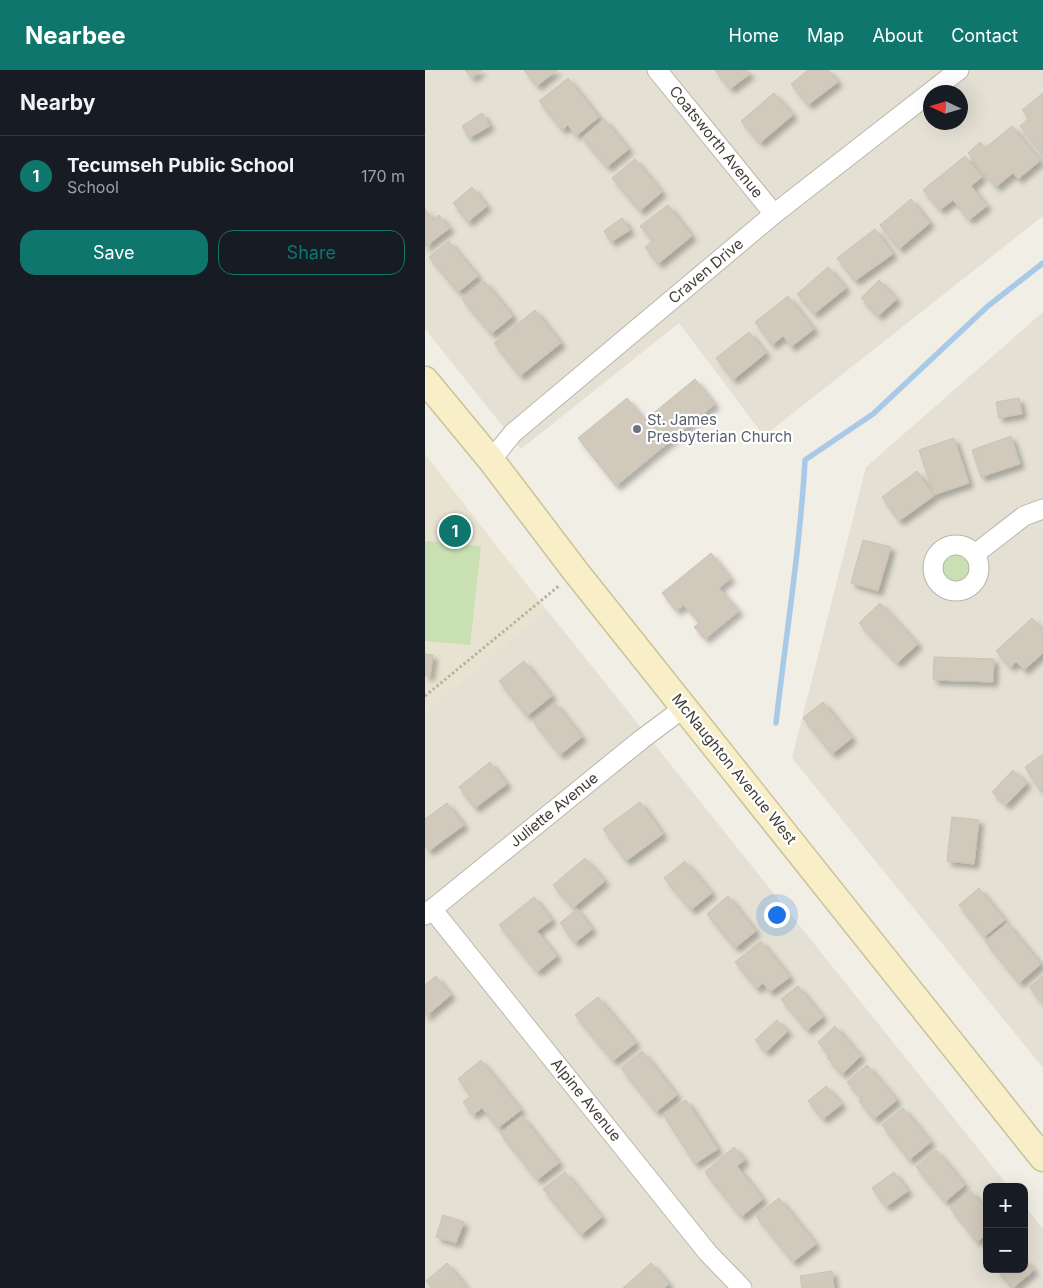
<!DOCTYPE html>
<html lang="en">
<head>
<meta charset="utf-8">
<style>
  body { margin:0; font-family:Inter,sans-serif; background:#242831; color:#f1f3f6 }
  .controls { position:absolute; right:15px; bottom:15px; display:grid; overflow:hidden; border-radius:10px; box-shadow:0 5px 20px #0002 }
  .controls button { width:45px; height:45px; display:grid; place-items:center; padding:0; border:0; border-bottom:1px solid #363941; background:#171b24; color:#f1f3f6; font:25px sans-serif }
  .compass { position:absolute; left:498px; top:15px; width:45px; height:45px; border-radius:50%; background:#171b24; box-shadow:0 5px 20px #0002; rotate:274deg }
  .you { position:absolute; left:351px; top:844px; width:18px; height:18px; margin:-12px; border:4px solid #fff; border-radius:50%; background:#1a73e8; box-shadow:0 0 0 8px #1a73e833 }
  .badge { display:grid; place-items:center; width:32px; height:32px; border-radius:50%; background:#0f766e; color:#fff; font-size:16px; font-weight:700 }
  .pin { position:absolute; translate:-50% -50%; border:2px solid #fff; box-shadow:0 1px 5px #0006 }
  .list { margin:0; padding:0; list-style:none }
  h2 { display:flex; justify-content:space-between; align-items:center; height:65px; margin:0; padding:0 20px; font-size:21px }
  h2 small { font-size:16px; font-weight:400; color:#9ea1a6 }
  .list li { display:grid; grid-template-columns:32px 1fr auto; gap:15px; align-items:center; box-sizing:border-box; height:80px; padding:0 20px; border-top:1px solid #363941 }
  .list b { display:block; font-size:19px; white-space:nowrap }
  .list p { margin:0; font-size:16px; white-space:nowrap; color:#9ea1a6 }
  .list em { font-size:16px; font-style:normal; color:#9ea1a6 }
  .actions { display:flex; gap:10px; padding:15px 20px }
  .actions a { flex:1; padding:11px 0; border:1px solid #0f766e; border-radius:15px; text-align:center; font-size:18px; color:#0f766e }
  .actions .main { background:#0f766e; color:#fff }
  .map { position:relative; flex:none; width:618px; height:1218px; overflow:hidden }
  header { display:flex; align-items:center; gap:30px; box-sizing:border-box; height:70px; padding:0 25px; background:#0f766e; color:#fff }
  header strong { font-size:24px }
  nav { display:flex; gap:28px; margin-inline-start:auto; font-size:18px }
  main { display:flex }
  aside { flex:1; background:#171b24 }
  .map>svg:first-child { display:block }
</style>
</head>
<body>
<header>
<strong>Nearbee</strong>
<nav><a>Home</a><a>Map</a><a>About</a><a>Contact</a></nav>
</header>
<main>
<aside>
<h2>Nearby<small></small></h2>
<ul class="list">
<li><span class="badge">1</span><div><b>Tecumseh Public School</b><p>School</p></div><em>170 m</em></li>
</ul>
<div class="actions"><a class="main">Save</a><a>Share</a></div>
</aside>
<div class="map">
<svg width="618" height="1218" viewBox="0 0 618 1218">
  <defs>
    <filter id="shadow"><feDropShadow dx="4.5" dy="4.5" stdDeviation="2.5" flood-color="#0004"/></filter>
  </defs>
  <rect width="100%" height="100%" fill="#f1eee6"/>
  <g fill="#e4e0d4" fill-rule="evenodd">
    <path d="M 0,0 L 618,0 L 618,146 L 339,366 L 254,253 L 96,379 L 0,259 ZM 506,22 L 536,22 L 536,52 L 506,52 Z"/>
    <polygon points="618,242 618,998 367,688 441,397"/>
    <polygon points="121,539 584,1117 562,1117 562,1199 599,1199 599,1135 618,1159 618,1218 0,1218 0,642"/>
  </g>
  <polygon fill="#e8e3d1" points="0,384 121,539 0,642"/>
  <g fill="#c9e0b3">
    <polygon points="0,471 56,476 45,575 0,571"/>
    <circle cx="532" cy="499" r="14"/>
  </g>
  <g fill="none" stroke-linecap="round" stroke-linejoin="round">
    <path stroke="#a8c9e7" stroke-width="5.5" d="M 351,653 C 361,565 375,478 380,390 L 448,344 L 563,236 L 618,193"/>
  </g>
  <g fill="#d1cabc" stroke="#cbc2b1" filter="url(#shadow)">
    <polygon points="40,0 57,0 47,8"/>
    <polygon points="99,0 132,0 112,16"/>
    <polygon points="290,0 321,0 325,4 305,19"/>
    <polygon points="383,0 403,0 413,12 383,35 366,14"/>
    <polygon points="143,8 174,47 151,66 143,55 137,60 114,31"/>
    <polygon points="349,23 368,45 335,73 316,51"/>
    <polygon points="618,23 618,83 617,84 595,56 604,48 597,40"/>
    <polygon points="57,43 65,56 44,68 37,56"/>
    <polygon points="179,49 204,79 182,97 157,68"/>
    <polygon points="587,56 615,91 593,109 588,103 571,117 543,83 555,72 560,78"/>
    <polygon points="540,86 557,107 546,116 562,136 544,150 528,130 515,140 498,120"/>
    <polygon points="210,89 237,122 215,141 187,108"/>
    <polygon points="47,117 62,136 43,152 28,133"/>
    <polygon points="486,129 505,153 474,179 455,155"/>
    <polygon points="243,135 267,166 233,194 220,177 228,171 215,156"/>
    <polygon points="0,139 8,150 14,145 25,158 0,177"/>
    <polygon points="197,148 205,160 186,172 179,161"/>
    <polygon points="450,159 468,184 430,211 412,188"/>
    <polygon points="24,171 53,206 33,222 4,187"/>
    <polygon points="403,197 421,218 389,244 372,224"/>
    <polygon points="454,210 472,229 453,246 436,228"/>
    <polygon points="59,211 88,246 66,264 37,229"/>
    <polygon points="363,226 389,259 366,277 358,266 347,275 330,252"/>
    <polygon points="110,240 136,273 95,306 69,273"/>
    <polygon points="324,262 341,283 308,310 291,288"/>
    <polygon points="270,309 290,334 191,416 153,368 202,328 220,350"/>
    <polygon points="594,328 597,344 574,348 571,332"/>
    <polygon points="586,366 595,394 556,407 547,380"/>
    <polygon points="529,368 544,413 509,425 494,380"/>
    <polygon points="492,401 509,426 474,451 457,427"/>
    <polygon points="438,470 466,477 453,521 426,513"/>
    <polygon points="286,483 306,508 294,518 314,541 280,569 269,557 274,553 259,535 251,541 237,523"/>
    <polygon points="455,533 493,574 472,593 434,553"/>
    <polygon points="607,548 618,560 618,583 599,600 591,592 585,597 571,581"/>
    <polygon points="0,584 8,585 5,606 0,606"/>
    <polygon points="509,587 569,589 568,612 508,610"/>
    <polygon points="99,591 127,626 102,646 74,611"/>
    <polygon points="398,632 427,668 407,684 378,648"/>
    <polygon points="130,633 157,667 135,685 108,651"/>
    <polygon points="618,684 618,718 615,720 600,697"/>
    <polygon points="65,692 82,714 50,738 34,717"/>
    <polygon points="588,700 602,713 581,735 567,722"/>
    <polygon points="215,732 238,764 201,791 178,759"/>
    <polygon points="22,733 39,755 4,781 0,776 0,749"/>
    <polygon points="527,747 554,750 549,794 522,791"/>
    <polygon points="160,788 180,811 148,838 128,815"/>
    <polygon points="260,791 287,823 266,840 239,808"/>
    <polygon points="554,818 580,850 559,867 534,835"/>
    <polygon points="303,826 331,861 310,878 282,844"/>
    <polygon points="109,827 127,850 112,861 132,886 112,902 74,855"/>
    <polygon points="152,839 167,859 150,873 135,853"/>
    <polygon points="582,853 616,894 594,913 560,871"/>
    <polygon points="336,871 365,907 345,922 338,913 332,919 310,892"/>
    <polygon points="11,906 26,925 0,947 0,915"/>
    <polygon points="618,906 618,934 604,917"/>
    <polygon points="373,916 398,947 382,960 356,929"/>
    <polygon points="173,927 211,973 188,991 150,945"/>
    <polygon points="352,950 363,961 341,982 330,970"/>
    <polygon points="410,956 436,986 417,1004 402,988 405,986 393,972"/>
    <polygon points="217,981 252,1025 231,1042 196,998"/>
    <polygon points="56,990 96,1040 73,1058 57,1038 48,1045 38,1032 46,1026 33,1009"/>
    <polygon points="442,995 472,1030 449,1049 434,1031 437,1029 422,1012"/>
    <polygon points="401,1016 417,1034 398,1049 383,1031"/>
    <polygon points="261,1030 293,1079 270,1094 238,1044"/>
    <polygon points="478,1038 506,1072 484,1090 457,1055"/>
    <polygon points="97,1046 134,1093 112,1110 75,1063"/>
    <polygon points="309,1077 320,1090 312,1096 338,1129 316,1147 280,1102"/>
    <polygon points="511,1080 540,1115 520,1132 491,1097"/>
    <polygon points="140,1102 177,1147 156,1165 118,1119"/>
    <polygon points="469,1102 483,1121 461,1137 447,1118"/>
    <polygon points="546,1121 562,1141 562,1164 552,1172 525,1138"/>
    <polygon points="354,1128 391,1174 368,1192 331,1146"/>
    <polygon points="18,1145 39,1152 31,1173 11,1167"/>
    <polygon points="599,1189 609,1200 588,1218 571,1199 599,1199"/>
    <polygon points="22,1193 42,1218 7,1218 1,1211"/>
    <polygon points="226,1193 244,1214 239,1218 198,1218"/>
    <polygon points="407,1201 409,1218 377,1218 375,1206"/>
  </g>
  <g fill="none" stroke-linecap="round" stroke-linejoin="round">
    <g stroke="#bbb6a9" stroke-width="21">
      <g id="street">
        <polyline points="232,0 349,144"/>
        <polyline points="66,390 88,363 349,144 534,0"/>
        <circle cx="531" cy="498" r="23"/>
        <polyline points="550,484 599,446 618,439"/>
        <polyline points="7,839 283,1183 317,1218"/>
        <polyline points="0,845 217,669 260,637"/>
      </g>
    </g>
    <g stroke="#cbc29a" stroke-width="29">
      <polyline id="secondary" points="0,310 66,390 151,502 618,1088"/>
    </g>
    <polyline stroke="#bbb29c" stroke-width="3" stroke-dasharray="2.5 2.5" stroke-linecap="butt" points="0,626 135,515"/>
    <use href="#street" stroke="#fff" stroke-width="19"/>
    <use href="#secondary" stroke="#f8efc8" stroke-width="26"/>
  </g>
  <circle fill="#6b7280" stroke="#fff" stroke-width="2" cx="212" cy="359" r="5"/>
  <g text-anchor="middle" stroke-width="4.5" stroke-linejoin="round" paint-order="stroke">
    <g font-size="15" fill="#423e36" stroke="#fff">
      <text transform="translate(291 72) rotate(51)" y="5">Coatsworth Avenue</text>
      <text transform="translate(281 201) rotate(-40)" y="5">Craven Drive</text>
      <text transform="translate(309 699) rotate(51)" y="5">McNaughton Avenue West</text>
      <text transform="translate(129 740) rotate(-39)" y="5">Juliette Avenue</text>
      <text transform="translate(161 1030) rotate(51)" y="5">Alpine Avenue</text>
    </g>
    <g font-size="15" fill="#5b616d" stroke="#fff" text-anchor="start">
      <text x="222" y="355">St. James<tspan x="222" dy="17">Presbyterian Church</tspan></text>
    </g>
  </g>
</svg>
<div class="controls">
<button>+</button>
<button>−</button>
</div>
<svg class="compass" viewBox="-18 -18 36 36"><path d="M0-13l5 13h-10z" fill="#e53935"/><path d="M0 13l5-13h-10z" fill="#9ea1a6"/></svg>
<div class="you"></div>
<div class="pin badge" style="left:30px;top:461px">1</div>
</div>
</main>
</body>
</html>
